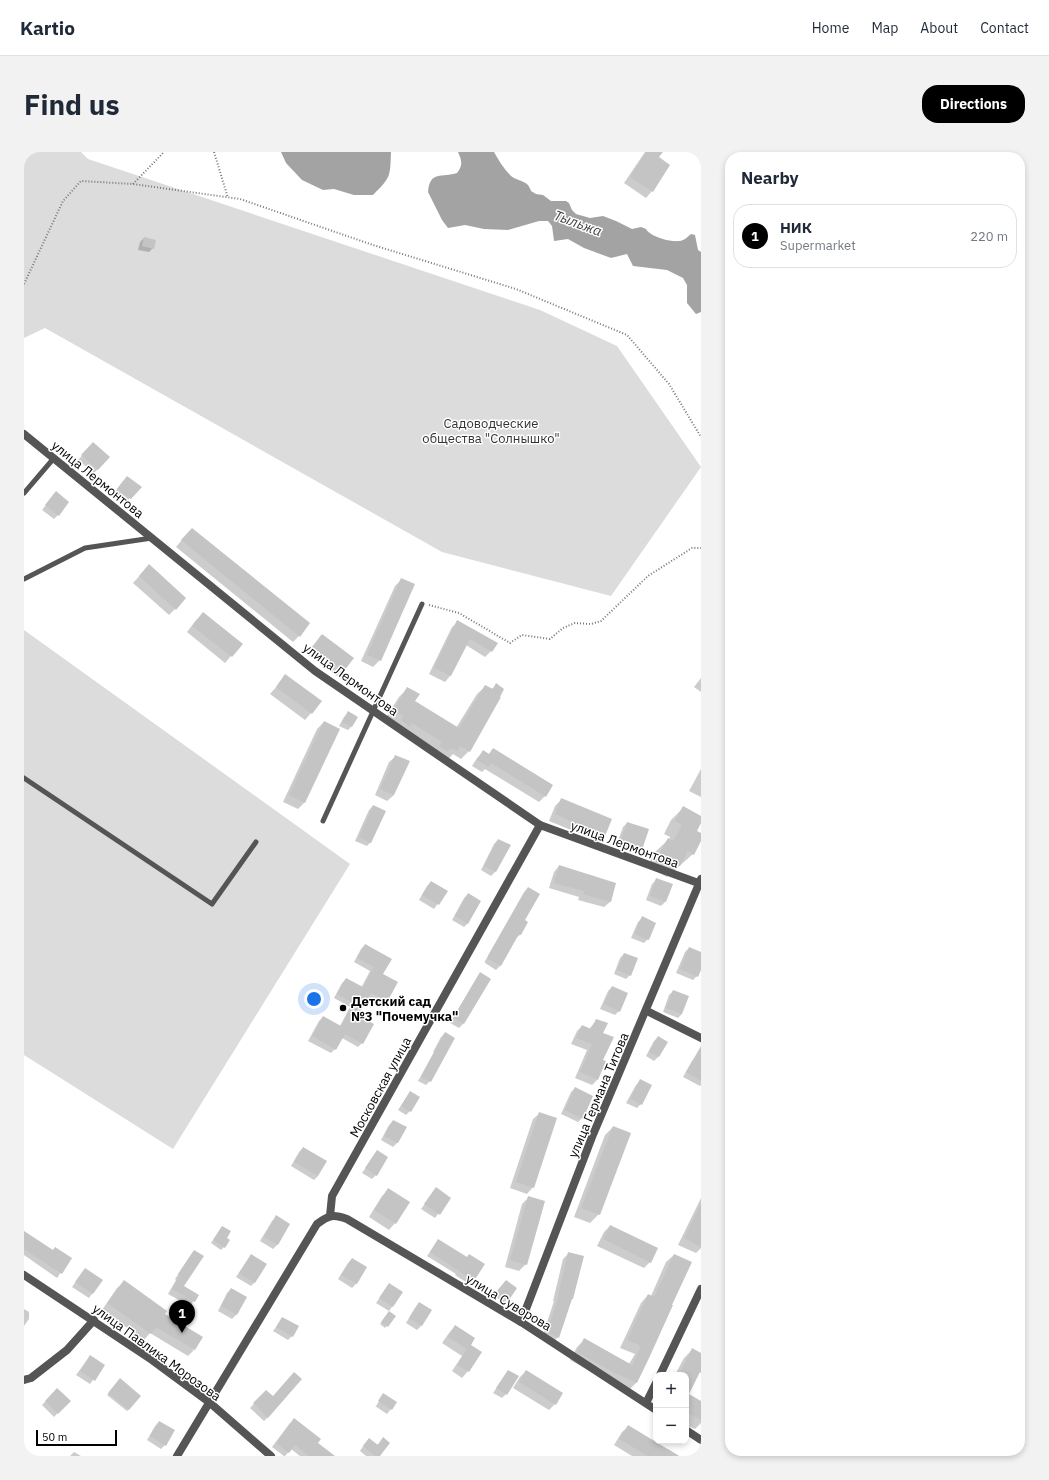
<!DOCTYPE html>
<html lang="en">
<head>
<meta charset="utf-8">
<style>
  body { margin:0; font-family:"IBM Plex Sans",sans-serif; background:#f2f2f3; color:#1f2937 }
  .controls { position:absolute; right:12px; bottom:12px; display:grid; overflow:hidden; border-radius:8px; box-shadow:0 2px 6px #0003 }
  .controls button { width:36px; height:36px; display:grid; place-items:center; padding:0; border:0; border-bottom:1px solid #e0e1e3; background:#fff; color:#1f2937; font:20px sans-serif }
  .scale { position:absolute; left:12px; bottom:10px; width:81px; box-sizing:border-box; padding-left:4px; border:2px solid #000; border-top:0; font-size:11px; line-height:14px; white-space:nowrap; color:#000; -webkit-text-stroke:3px #fff; paint-order:stroke }
  .you { position:absolute; left:290px; top:847px; width:14px; height:14px; margin:-10px; border:3px solid #fff; border-radius:50%; background:#1a73e8; box-shadow:0 0 0 6px #1a73e833 }
  .badge { display:grid; place-items:center; width:26px; height:26px; border-radius:50%; background:#000; color:#fff; font-size:13px; font-weight:700 }
  .pin { position:absolute; translate:-50% -33px; filter:drop-shadow(0 1px 2px #0008) }
  .pin::after { content:''; position:absolute; top:21px; width:14px; height:12px; background:inherit; clip-path:polygon(0 0,100% 0,50% 100%) }
  .list { margin:0; padding:0; list-style:none }
  h2 { display:flex; justify-content:space-between; align-items:center; height:52px; margin:0; padding:0 16px; font-size:17px }
  h2 small { font-size:13px; font-weight:400; color:#747a83 }
  .list li { display:grid; grid-template-columns:26px 1fr auto; gap:12px; align-items:center; box-sizing:border-box; height:64px; margin:0 8px 8px; padding:0 8px; border:1px solid #e0e1e3; border-radius:16px }
  .list b { display:block; font-size:15px; white-space:nowrap }
  .list p { margin:0; font-size:13px; white-space:nowrap; color:#747a83 }
  .list em { font-size:13px; font-style:normal; color:#747a83 }
  .map { position:relative; flex:none; width:677px; height:1304px; overflow:hidden; border-radius:16px }
  header { display:flex; align-items:center; gap:24px; box-sizing:border-box; height:56px; padding:0 20px; background:#fff; border-bottom:1px solid #e0e1e3 }
  header strong { font-size:19px }
  nav { display:flex; gap:22px; margin-inline-start:auto; font-size:14px }
  .intro { display:flex; align-items:center; justify-content:space-between; box-sizing:border-box; height:96px; padding:0 24px }
  h1 { margin:0; font-size:28px }
  .button { padding:10px 18px; border-radius:16px; background:#000; color:#fff; font-size:14px; font-weight:700 }
  main { display:flex; gap:24px; padding:0 24px }
  aside { flex:1; background:#fff; border-radius:16px; box-shadow:0 2px 6px #0003 }
  .map>svg:first-child { display:block }
</style>
</head>
<body>
<header>
<strong>Kartio</strong>
<nav><a>Home</a><a>Map</a><a>About</a><a>Contact</a></nav>
</header>
<div class="intro"><h1>Find us</h1><a class="button">Directions</a></div>
<main>
<div class="map">
<svg width="677" height="1304" viewBox="0 0 677 1304">
  <rect width="100%" height="100%" fill="#fff"/>
  <g fill="#dcdcdc">
    <polygon points="0,0 57,0 64,7 516,158 593,194 677,315 587,444 418,400 21,176 0,186"/>
    <polygon points="0,478 326,712 149,997 0,903"/>
  </g>
  <g fill="#a3a3a3">
    <path d="M 257,0 L 367,0 C 366,25 367,25 349,43 L 330,43 L 310,37 L 299,38 L 278,28 L 262,11 Z"/>
    <path d="M 434,0 L 470,0 C 475,9 480,17 487,24 C 495,30 504,28 507,39 L 512,42 L 519,43 L 527,49 L 542,49 L 545,51 L 548,58 L 552,62 L 566,66 L 579,64 L 592,69 L 608,77 L 617,75 L 622,77 C 626,85 651,92 659,88 C 662,87 664,84 667,82 L 671,83 L 674,98 L 677,100 L 677,160 L 672,162 L 663,151 L 663,133 L 659,126 L 643,118 L 609,114 L 603,102 L 587,106 L 560,96 L 544,87 L 530,89 L 528,74 L 524,69 L 515,69 L 484,78 L 460,77 L 441,73 L 424,76 L 418,68 L 404,40 C 406,18 418,26 433,21 C 439,13 438,9 434,0 Z"/>
  </g>
  <g fill="#0003">
    <polygon points="621,0 638,0 634,6 645,13 628,39 622,46 600,31"/>
    <polygon points="120,86 129,96 125,100 114,98 116,90"/>
    <polygon points="65,296 74,317 70,321 54,308"/>
    <polygon points="99,329 116,335 102,350 90,341"/>
    <polygon points="28,345 34,363 30,367 18,358"/>
    <polygon points="162,383 285,471 275,484 269,490 152,395"/>
    <polygon points="119,420 151,457 145,463 109,431"/>
    <polygon points="377,428 356,508 349,515 337,509 371,434"/>
    <polygon points="173,467 217,492 201,511 163,480"/>
    <polygon points="434,470 467,499 461,505 442,493 426,524 421,530 405,522 428,475"/>
    <polygon points="298,483 319,518 313,524 283,502"/>
    <polygon points="262,524 287,561 281,568 246,542"/>
    <polygon points="677,526 677,540 670,535"/>
    <polygon points="472,533 445,599 437,607 429,602 424,607 361,567 375,545 383,537 390,549 432,576 453,542 462,534 468,537"/>
    <polygon points="324,561 328,574 324,578 315,574 320,565"/>
    <polygon points="300,570 314,577 280,651 274,657 259,650 293,577"/>
    <polygon points="469,598 521,644 515,650 461,617 458,620 448,614 453,606 459,600 464,603"/>
    <polygon points="372,604 370,643 363,649 351,643 365,610"/>
    <polygon points="677,617 677,645 665,639"/>
    <polygon points="538,647 580,683 574,689 525,669 531,654"/>
    <polygon points="349,654 347,690 343,694 331,689 345,658"/>
    <polygon points="659,656 677,665 677,669 672,679 677,682 677,687 669,702 643,725 623,715 631,700 644,688 645,688 646,685 640,682 647,668"/>
    <polygon points="603,671 624,678 618,695 614,699 593,692 599,675"/>
    <polygon points="474,688 486,694 471,720 467,724 457,718 470,692"/>
    <polygon points="535,714 591,732 586,750 580,755 554,748 555,745 525,736 530,720"/>
    <polygon points="632,728 641,750 637,754 622,748 628,732"/>
    <polygon points="407,730 422,740 410,757 395,748 403,734"/>
    <polygon points="504,736 500,769 496,783 491,786 476,814 472,818 461,811 461,809 500,740"/>
    <polygon points="444,742 444,771 440,775 428,768 440,746"/>
    <polygon points="618,766 624,787 620,791 607,786 614,770"/>
    <polygon points="341,793 358,823 362,849 358,853 343,845 333,864 338,891 334,895 318,886 311,897 307,901 284,889 295,869 299,865 316,874 326,855 310,846 318,831 322,827 337,836 346,819 330,810 337,797"/>
    <polygon points="665,796 677,801 677,815 673,824 669,828 652,821 661,800"/>
    <polygon points="600,802 606,823 602,827 590,822 596,806"/>
    <polygon points="457,822 466,827 439,872 435,876 426,871 453,826"/>
    <polygon points="588,835 595,859 591,863 576,857 584,839"/>
    <polygon points="649,839 658,862 654,866 639,860 645,843"/>
    <polygon points="573,868 578,881 578,908 573,928 568,933 551,926 563,898 547,892 553,879 558,874 565,877"/>
    <polygon points="421,881 406,929 402,933 394,929 410,900 409,900 417,885"/>
    <polygon points="634,885 642,890 634,905 630,909 622,904 630,889"/>
    <polygon points="672,905 677,908 677,933 676,934 659,925 668,909"/>
    <polygon points="616,929 617,952 613,956 602,951 612,933"/>
    <polygon points="551,936 558,966 554,970 537,962 547,940"/>
    <polygon points="386,940 386,959 382,963 374,958"/>
    <polygon points="516,961 509,1035 503,1042 486,1036 509,967"/>
    <polygon points="369,969 381,976 373,991 369,995 357,988 365,973"/>
    <polygon points="589,975 575,1062 566,1071 550,1065 581,983"/>
    <polygon points="279,996 294,1024 290,1028 267,1014 275,1000"/>
    <polygon points="353,999 352,1023 348,1027 338,1021"/>
    <polygon points="412,1037 426,1046 411,1066 397,1057"/>
    <polygon points="365,1038 371,1071 365,1078 345,1065 358,1044"/>
    <polygon points="505,1045 502,1112 495,1119 481,1115 498,1052"/>
    <polygon points="677,1046 677,1096 672,1101 654,1093"/>
    <polygon points="252,1065 253,1093 249,1097 236,1089 248,1069"/>
    <polygon points="586,1074 626,1110 620,1116 573,1094 580,1080"/>
    <polygon points="198,1075 202,1086 200,1095 197,1098 187,1091"/>
    <polygon points="0,1084 28,1099 46,1107 33,1126 0,1103"/>
    <polygon points="414,1088 449,1128 445,1132 431,1123 432,1122 403,1104"/>
    <polygon points="545,1101 546,1149 534,1185 528,1191 518,1186 530,1149 529,1149 539,1107"/>
    <polygon points="167,1103 159,1134 174,1143 166,1154 144,1142 152,1128 151,1127"/>
    <polygon points="227,1103 231,1130 227,1134 212,1125"/>
    <polygon points="650,1103 625,1204 612,1231 605,1238 580,1227 546,1208 553,1195 561,1187 605,1212 611,1202 596,1196 617,1151 624,1143 627,1144 642,1110"/>
    <polygon points="328,1107 342,1116 332,1132 328,1136 314,1127 324,1111"/>
    <polygon points="61,1117 78,1128 65,1146 48,1135"/>
    <polygon points="482,1129 492,1137 480,1151 470,1144"/>
    <polygon points="100,1130 139,1162 170,1198 164,1204 126,1181 120,1188 78,1158 93,1136"/>
    <polygon points="365,1133 378,1141 365,1159 352,1151"/>
    <polygon points="207,1137 222,1145 212,1163 208,1167 194,1159 203,1141"/>
    <polygon points="395,1152 407,1159 397,1174 393,1178 382,1171 391,1156"/>
    <polygon points="0,1157 5,1160 5,1167 0,1174"/>
    <polygon points="364,1162 371,1164 361,1176 356,1172"/>
    <polygon points="259,1166 268,1184 264,1188 249,1179"/>
    <polygon points="431,1174 445,1193 444,1219 438,1226 428,1219 438,1204 418,1191 425,1181"/>
    <polygon points="668,1198 677,1202 677,1221 675,1220 663,1243 677,1250 677,1271 671,1277 662,1273 662,1223 651,1223 660,1206"/>
    <polygon points="66,1204 80,1213 66,1232 52,1223"/>
    <polygon points="484,1219 482,1242 478,1246 469,1241"/>
    <polygon points="502,1219 531,1252 525,1258 489,1236 496,1225"/>
    <polygon points="96,1228 105,1257 103,1259 83,1243"/>
    <polygon points="33,1237 45,1249 30,1265 18,1253"/>
    <polygon points="242,1239 249,1245 244,1265 240,1269 226,1256"/>
    <polygon points="359,1243 372,1251 363,1262 351,1254 352,1254 357,1246 356,1246"/>
    <polygon points="135,1270 141,1293 137,1297 123,1288 131,1274"/>
    <polygon points="266,1271 293,1291 309,1304 276,1304 267,1297 261,1304 260,1304 248,1295"/>
    <polygon points="604,1275 643,1298 644,1297 655,1304 608,1304 590,1293 598,1280"/>
    <polygon points="359,1287 355,1304 342,1304 336,1299 341,1291 353,1293"/>
    <polygon points="50,1300 57,1304 46,1304"/>
  </g>
  <g fill="#c4c4c4">
    <polygon points="622,0 639,0 635,5 646,13 629,40 606,25"/>
    <polygon points="120,85 132,88 130,97 118,94"/>
    <polygon points="69,290 86,305 74,318 57,303"/>
    <polygon points="103,324 118,335 107,347 93,337"/>
    <polygon points="32,339 45,350 35,364 21,353"/>
    <polygon points="168,376 286,471 276,485 157,388"/>
    <polygon points="125,412 162,446 152,458 115,424"/>
    <polygon points="377,426 391,432 357,509 343,503"/>
    <polygon points="179,460 219,492 208,505 168,474"/>
    <polygon points="433,468 474,491 468,500 446,487 427,524 410,516"/>
    <polygon points="298,482 330,506 320,519 288,495"/>
    <polygon points="261,522 298,549 288,562 252,535"/>
    <polygon points="472,531 480,537 476,545 477,545 446,600 437,594 433,599 426,596 424,600 415,594 418,590 388,571 386,575 377,568 379,564 369,559 383,535 396,542 391,549 435,576 461,533 469,537"/>
    <polygon points="324,559 334,565 328,575 318,570"/>
    <polygon points="300,569 316,577 281,651 265,643"/>
    <polygon points="469,596 529,633 522,645 467,611 464,615 453,608 459,598 465,602"/>
    <polygon points="371,603 386,609 370,643 356,637"/>
    <polygon points="537,646 588,667 581,684 531,662"/>
    <polygon points="349,653 362,659 347,691 335,685"/>
    <polygon points="659,654 677,664 677,671 673,679 677,681 677,689 670,703 664,699 656,714 635,702 644,686 649,689 658,673 651,669"/>
    <polygon points="603,670 625,677 619,695 597,688"/>
    <polygon points="474,687 487,693 472,720 460,714"/>
    <polygon points="535,713 592,731 587,750 559,742 560,739 530,731"/>
    <polygon points="632,726 649,732 642,750 626,744"/>
    <polygon points="407,729 424,739 415,753 398,743"/>
    <polygon points="504,735 516,742 501,768 504,770 497,783 495,782 477,814 464,807 464,804"/>
    <polygon points="444,741 457,749 444,772 431,764"/>
    <polygon points="618,764 632,771 625,788 610,782"/>
    <polygon points="341,792 368,807 359,822 374,830 363,850 347,841 334,863 350,872 339,892 321,882 312,898 288,884 299,864 317,874 329,851 313,842 322,826 339,835 350,815 333,806"/>
    <polygon points="665,795 677,800 677,818 674,825 656,817"/>
    <polygon points="600,801 614,806 607,824 593,818"/>
    <polygon points="456,820 467,827 440,872 429,866"/>
    <polygon points="588,834 604,841 596,860 580,852"/>
    <polygon points="649,838 665,844 658,862 642,856"/>
    <polygon points="572,867 584,871 579,881 590,885 579,908 582,909 574,928 556,920 568,892 552,886 558,873 567,877"/>
    <polygon points="421,880 431,886 407,930 397,925"/>
    <polygon points="634,884 644,890 635,905 625,900"/>
    <polygon points="677,894 677,929 662,920"/>
    <polygon points="616,927 628,933 618,953 606,947"/>
    <polygon points="551,935 569,944 559,967 541,958"/>
    <polygon points="386,939 396,945 387,960 377,954"/>
    <polygon points="515,960 533,966 510,1036 492,1030"/>
    <polygon points="369,968 383,975 374,991 360,984"/>
    <polygon points="589,974 607,981 576,1063 557,1056"/>
    <polygon points="279,995 303,1009 294,1024 270,1010"/>
    <polygon points="353,998 364,1005 353,1024 341,1016"/>
    <polygon points="412,1035 427,1046 416,1063 400,1052"/>
    <polygon points="364,1036 386,1050 372,1072 350,1058"/>
    <polygon points="504,1044 521,1049 503,1113 486,1108"/>
    <polygon points="677,1051 677,1095 660,1086"/>
    <polygon points="252,1063 266,1072 254,1093 240,1085"/>
    <polygon points="586,1073 634,1096 627,1111 579,1087"/>
    <polygon points="198,1074 207,1079 203,1086 206,1088 201,1096 189,1088"/>
    <polygon points="0,1079 29,1098 31,1095 48,1106 38,1122 0,1097"/>
    <polygon points="414,1087 443,1105 445,1102 461,1112 450,1129 406,1100"/>
    <polygon points="170,1098 180,1104 160,1134 175,1143 171,1150 148,1137 156,1123 154,1122"/>
    <polygon points="544,1100 560,1104 549,1147 548,1147 535,1186 523,1180 535,1143 534,1143"/>
    <polygon points="227,1102 243,1112 231,1131 215,1121"/>
    <polygon points="650,1102 668,1110 648,1153 649,1153 626,1204 613,1231 587,1219 553,1200 560,1186 608,1213 617,1194 603,1188 624,1142 630,1145"/>
    <polygon points="328,1106 343,1115 333,1132 317,1123"/>
    <polygon points="61,1116 79,1128 69,1142 51,1130"/>
    <polygon points="100,1128 143,1159 141,1162 179,1185 171,1198 132,1175 127,1182 83,1151"/>
    <polygon points="482,1128 493,1136 485,1148 473,1139"/>
    <polygon points="365,1131 379,1140 369,1155 355,1146"/>
    <polygon points="207,1136 223,1145 213,1163 197,1154"/>
    <polygon points="395,1150 408,1158 398,1174 385,1166"/>
    <polygon points="365,1159 372,1164 364,1175 357,1170"/>
    <polygon points="258,1165 275,1174 269,1185 252,1175"/>
    <polygon points="431,1173 451,1186 447,1193 458,1200 445,1220 433,1213 443,1197 424,1185"/>
    <polygon points="668,1196 677,1201 677,1218 665,1242 677,1249 677,1268 662,1260 662,1223 655,1223"/>
    <polygon points="66,1203 81,1213 71,1229 56,1219"/>
    <polygon points="484,1218 495,1224 483,1243 472,1236"/>
    <polygon points="502,1218 539,1241 532,1253 495,1230"/>
    <polygon points="270,1220 278,1227 244,1266 229,1251 242,1238 249,1244"/>
    <polygon points="96,1226 117,1244 105,1258 84,1241"/>
    <polygon points="33,1236 47,1249 34,1262 21,1249"/>
    <polygon points="359,1241 373,1250 368,1258 354,1249"/>
    <polygon points="270,1266 297,1287 294,1291 311,1304 285,1304 271,1293 265,1301 252,1291"/>
    <polygon points="135,1269 151,1278 142,1294 126,1284"/>
    <polygon points="604,1273 655,1304 624,1304 595,1287"/>
    <polygon points="359,1285 366,1291 356,1304 351,1304 339,1294 345,1286 354,1293"/>
  </g>
  <g fill="none" stroke-linecap="round" stroke-linejoin="round">
    <g stroke="#777" stroke-width="2" stroke-dasharray="1 2" stroke-linecap="butt">
      <polyline points="190,0 204,46"/>
      <polyline points="109,32 140,0"/>
      <polyline points="0,132 39,49 57,29 109,32 216,47 349,93 492,137 603,183 645,232 677,285"/>
      <polyline points="405,453 435,461 486,491 498,483 526,487 539,476 551,471 567,472 577,469 624,424 668,396 677,396"/>
    </g>
    <g stroke="#555" stroke-width="5">
      <polyline points="0,341 30,306"/>
      <polyline points="0,427 61,396 128,386"/>
      <polyline points="0,626 188,752 232,690"/>
      <polyline points="299,669 398,452"/>
    </g>
    <g stroke="#555" stroke-width="8">
      <polyline points="0,282 291,519 516,673 677,732"/>
      <polyline points="623,859 677,886"/>
      <polyline points="306,1064 308,1044 516,673"/>
      <polyline points="0,1123 128,1208 185,1250 247,1304"/>
      <polyline points="497,1170 568,985 677,727"/>
      <polyline points="636,1223 677,1137"/>
      <polyline points="0,1228 7,1226 43,1198 70,1168"/>
      <polyline points="622,1251 632,1231"/>
      <polyline points="662,1278 677,1288"/>
      <path d="M 153,1304 L 293,1072 C 305,1063 309,1062 323,1067 L 497,1170 L 632,1258"/>
    </g>
  </g>
  <circle fill="#000" stroke="#fff" stroke-width="1.5" cx="319" cy="856" r="4"/>
  <g text-anchor="middle" stroke-width="3" stroke-linejoin="round" paint-order="stroke">
    <g font-size="13" fill="#333" stroke="#fff">
      <text x="467" y="276">Садоводческие<tspan x="467" dy="15">общества "Солнышко"</tspan></text>
    </g>
    <g font-size="13" fill="#000" stroke="#fff">
      <text transform="translate(74 327) rotate(39)" y="5">улица Лермонтова</text>
      <text transform="translate(327 527) rotate(36)" y="5">улица Лермонтова</text>
      <text transform="translate(601 692) rotate(20)" y="5">улица Лермонтова</text>
      <text transform="translate(356 935) rotate(-61)" y="5">Московская улица</text>
      <text transform="translate(574 943) rotate(-67)" y="5">улица Германа Титова</text>
      <text transform="translate(485 1150) rotate(31)" y="5">улица Суворова</text>
      <text transform="translate(133 1200) rotate(36)" y="5">улица Павлика Морозова</text>
    </g>
    <g font-size="13" font-weight="bold" fill="#000" stroke="#fff" text-anchor="start">
      <text x="327" y="854">Детский сад<tspan x="327" dy="15">№3 "Почемучка"</tspan></text>
    </g>
    <g font-size="14" font-style="italic" fill="#444" stroke="#fff">
      <text transform="translate(554 71) rotate(20)" y="5">Тыльжа</text>
    </g>
  </g>
</svg>
<div class="controls">
<button>+</button>
<button>−</button>
</div>
<div class="scale">50 m</div>
<div class="you"></div>
<div class="pin badge" style="left:158px;top:1181px">1</div>
</div>
<aside>
<h2>Nearby<small></small></h2>
<ul class="list">
<li><span class="badge">1</span><div><b>НИК</b><p>Supermarket</p></div><em>220 m</em></li>
</ul>
</aside>
</main>
</body>
</html>
